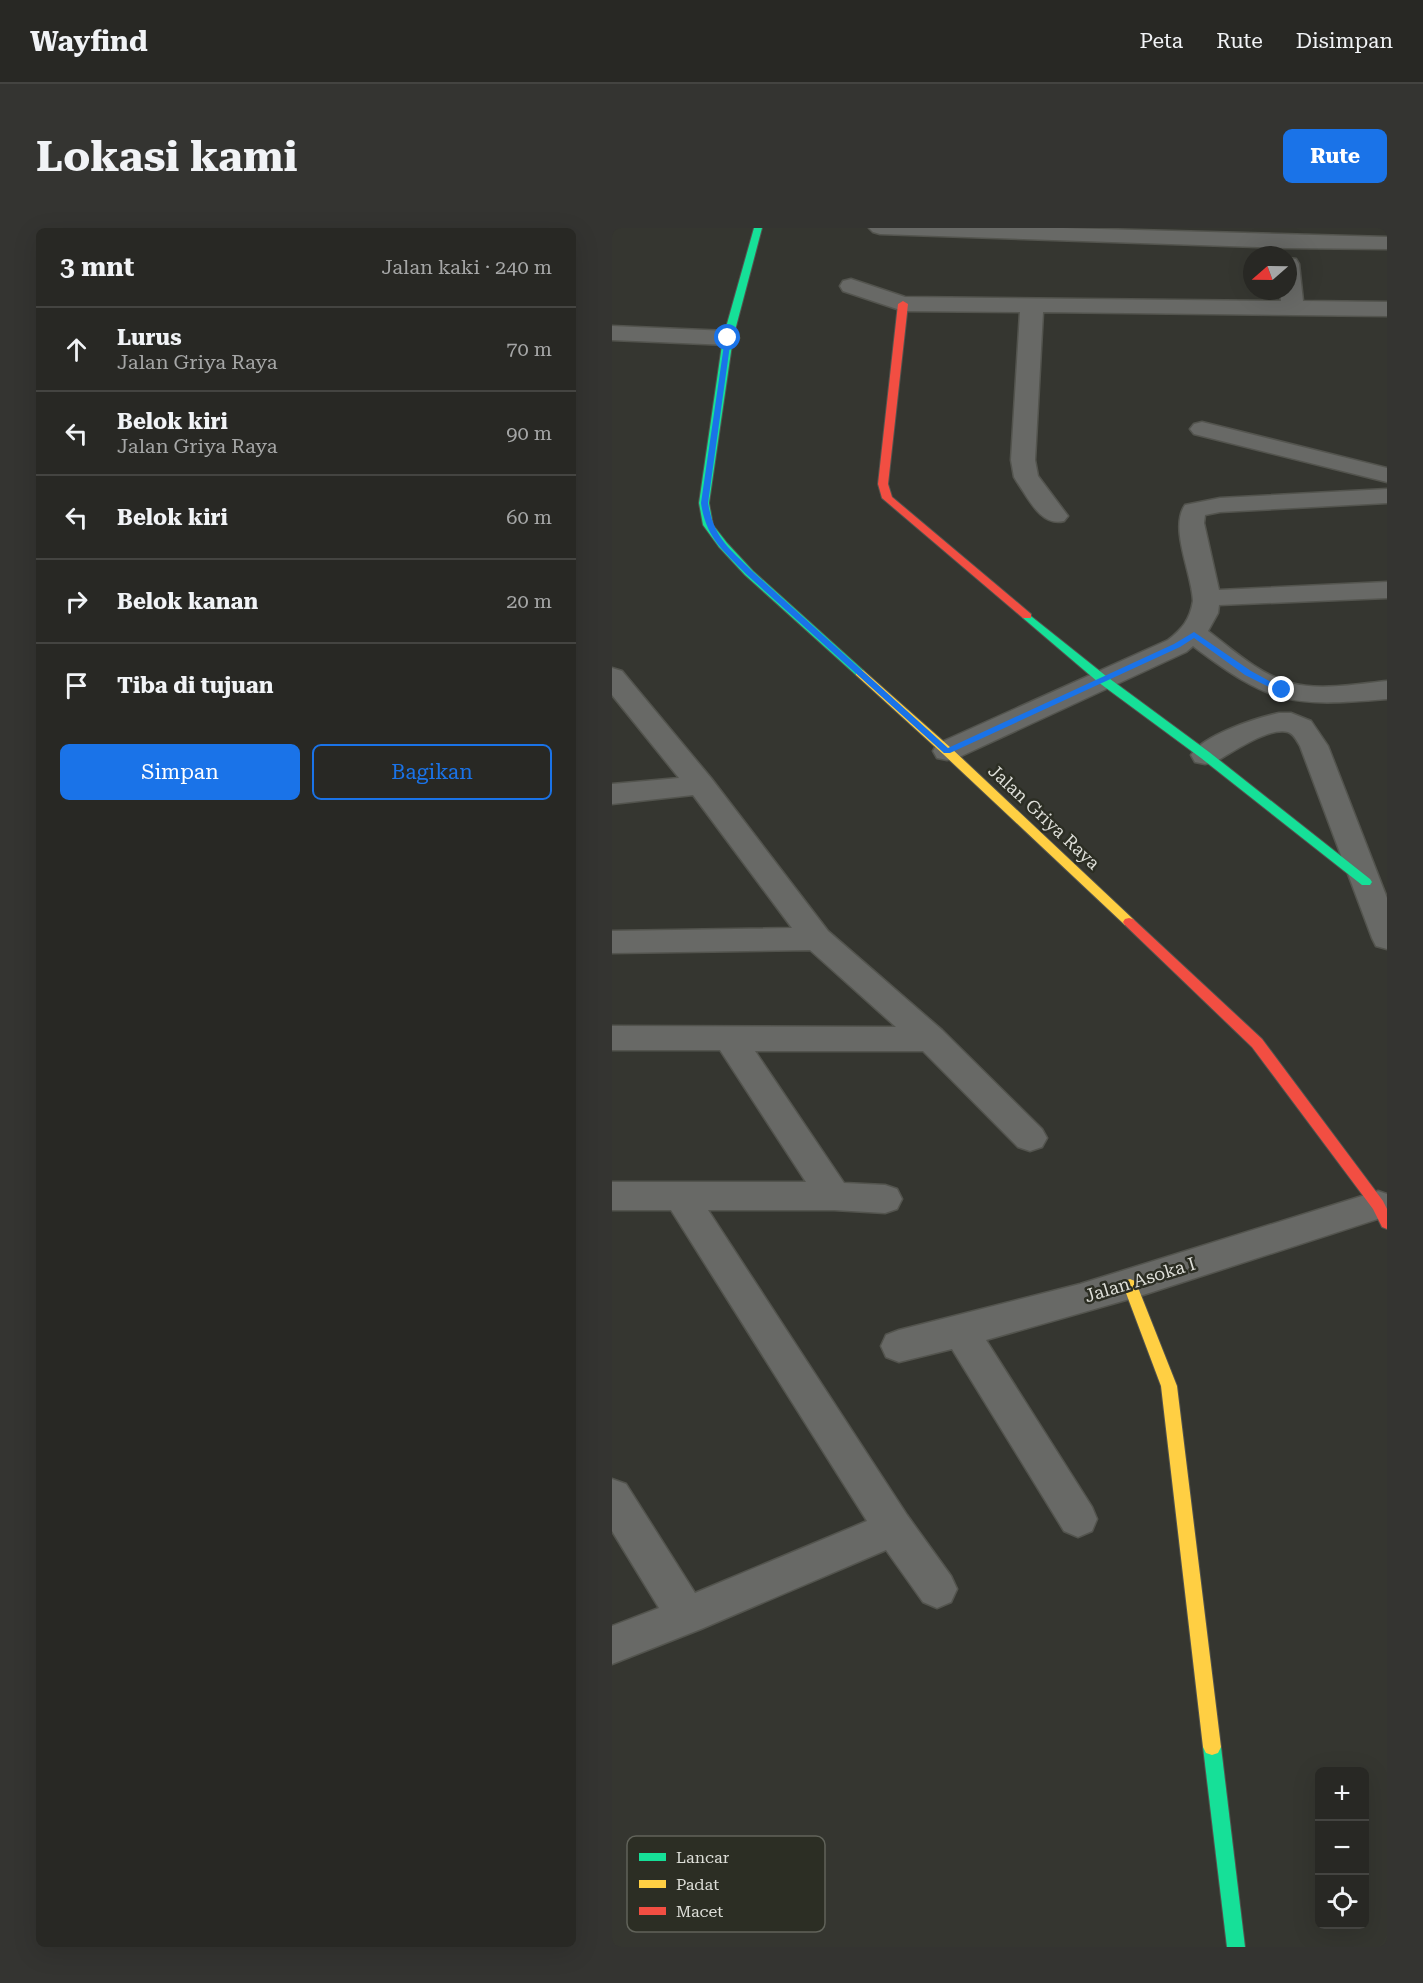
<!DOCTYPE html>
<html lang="id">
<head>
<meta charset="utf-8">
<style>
  body { margin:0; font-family:"Roboto Serif",serif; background:#343431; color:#f1f3f6 }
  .controls { position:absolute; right:18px; bottom:18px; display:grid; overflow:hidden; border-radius:9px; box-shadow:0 6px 24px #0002 }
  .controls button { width:54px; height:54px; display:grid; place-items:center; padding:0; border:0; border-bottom:2px solid #444441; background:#282824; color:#f1f3f6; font:30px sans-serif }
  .compass { position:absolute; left:631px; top:18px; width:54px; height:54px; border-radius:50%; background:#282824; box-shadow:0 6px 24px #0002; rotate:250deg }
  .stop { position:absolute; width:18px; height:18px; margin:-14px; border:4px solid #1a73e8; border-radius:50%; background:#fff }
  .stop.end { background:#1a73e8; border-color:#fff; box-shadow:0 2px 6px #0008 }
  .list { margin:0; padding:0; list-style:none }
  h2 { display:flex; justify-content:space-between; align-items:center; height:78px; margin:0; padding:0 24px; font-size:26px }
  h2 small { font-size:20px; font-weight:400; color:#a5a6a6 }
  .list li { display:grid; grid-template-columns:39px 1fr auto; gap:18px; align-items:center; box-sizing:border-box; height:84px; padding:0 24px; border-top:2px solid #444441 }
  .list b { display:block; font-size:22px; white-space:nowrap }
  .list p { margin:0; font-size:20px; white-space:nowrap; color:#a5a6a6 }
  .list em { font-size:20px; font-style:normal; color:#a5a6a6 }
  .actions { display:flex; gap:12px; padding:18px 24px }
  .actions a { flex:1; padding:14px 0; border:2px solid #1a73e8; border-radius:9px; text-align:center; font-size:21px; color:#1a73e8 }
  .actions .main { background:#1a73e8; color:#fff }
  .icon { flex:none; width:33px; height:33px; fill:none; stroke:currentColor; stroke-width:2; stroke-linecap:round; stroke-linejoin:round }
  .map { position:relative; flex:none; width:775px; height:1719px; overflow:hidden; border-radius:9px }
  header { display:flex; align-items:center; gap:36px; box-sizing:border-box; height:84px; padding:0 30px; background:#282824; border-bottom:2px solid #444441 }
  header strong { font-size:28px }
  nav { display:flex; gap:33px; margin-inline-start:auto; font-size:21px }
  .intro { display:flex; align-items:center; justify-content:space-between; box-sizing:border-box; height:144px; padding:0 36px }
  h1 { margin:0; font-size:42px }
  .button { padding:15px 27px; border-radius:9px; background:#1a73e8; color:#fff; font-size:21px; font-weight:700 }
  main { display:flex; gap:36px; padding:0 36px }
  aside { flex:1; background:#282824; border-radius:9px; box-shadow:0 6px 24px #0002 }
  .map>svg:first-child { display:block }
</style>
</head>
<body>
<header>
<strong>Wayfind</strong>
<nav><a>Peta</a><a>Rute</a><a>Disimpan</a></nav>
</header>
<div class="intro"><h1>Lokasi kami</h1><a class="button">Rute</a></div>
<main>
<aside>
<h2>3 mnt<small>Jalan kaki · 240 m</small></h2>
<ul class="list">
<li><svg class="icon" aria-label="ahead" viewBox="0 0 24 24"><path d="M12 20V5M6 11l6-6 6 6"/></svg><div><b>Lurus</b><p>Jalan Griya Raya</p></div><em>70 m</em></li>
<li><svg class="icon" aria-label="left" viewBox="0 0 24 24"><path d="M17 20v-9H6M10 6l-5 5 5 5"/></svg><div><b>Belok kiri</b><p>Jalan Griya Raya</p></div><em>90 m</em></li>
<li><svg class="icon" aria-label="left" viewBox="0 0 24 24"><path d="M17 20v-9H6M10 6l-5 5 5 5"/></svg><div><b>Belok kiri</b></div><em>60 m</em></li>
<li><svg class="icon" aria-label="right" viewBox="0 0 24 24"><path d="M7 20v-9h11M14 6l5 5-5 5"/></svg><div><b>Belok kanan</b></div><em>20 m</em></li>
<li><svg class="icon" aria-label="arrive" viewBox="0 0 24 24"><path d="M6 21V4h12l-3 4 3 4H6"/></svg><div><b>Tiba di tujuan</b></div></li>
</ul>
<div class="actions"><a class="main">Simpan</a><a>Bagikan</a></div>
</aside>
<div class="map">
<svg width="775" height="1719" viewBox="0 0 775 1719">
  <rect width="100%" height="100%" fill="#353630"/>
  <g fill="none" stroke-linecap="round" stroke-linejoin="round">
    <g stroke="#53544e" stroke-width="3">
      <g id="street">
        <polygon points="257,0 452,0 775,9 775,21 674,20 268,6 261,4"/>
        <path d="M 676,30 L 684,31 L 687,36 L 691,73 L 775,74 L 775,88 L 431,84 L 423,232 L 426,248 L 456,288 L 452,293 C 429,299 417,271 405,254 L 402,249 L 399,232 L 408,84 L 291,83 L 231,63 L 228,58 L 231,53 L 239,51 L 293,69 L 669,73 L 668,63 L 676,63 Z"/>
        <polygon points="0,98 116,103 124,105 127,110 124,115 116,117 0,112"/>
        <polygon points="590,194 775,240 775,254 582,206 578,201 582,196"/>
        <path d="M 775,261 L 775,275 L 608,284 L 593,287 L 592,295 L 607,362 L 775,354 L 775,370 L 607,377 L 606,385 L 596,403 C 621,422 647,446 678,455 C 709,463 744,456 775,453 L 775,471 C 679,479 659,477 581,418 L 574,424 L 345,530 L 335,532 L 325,530 L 321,523 L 325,516 L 556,412 C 570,401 578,392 581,373 C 580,345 557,300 573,277 L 608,270 Z"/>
        <polygon points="0,440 10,443 99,550 216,703 330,802 430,901 435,910 430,919 418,923 406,919 311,823 143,823 232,955 273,957 285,961 290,971 285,981 273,985 222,982 96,982 295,1287 339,1348 345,1361 339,1374 325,1380 311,1374 274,1322 89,1401 0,1436 0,1398 47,1380 0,1303 0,1251 14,1256 83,1365 255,1293 59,982 0,982 0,954 194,954 108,822 0,822 0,798 284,799 198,722 0,725 0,703 180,700 81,567 0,576 0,556 67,550 0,467"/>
        <path d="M 667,485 L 679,485 L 699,493 L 716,518 L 775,670 L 775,721 L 764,718 L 760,710 L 688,518 C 685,513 682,506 676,504 C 658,498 619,525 603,534 L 593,536 L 583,534 L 579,527 C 591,507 644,490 667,485 Z"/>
        <polygon points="766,963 775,966 775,988 528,1068 374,1112 480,1279 485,1291 480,1303 466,1309 452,1303 340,1121 287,1134 274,1129 269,1118 274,1107 287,1102 468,1056"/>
      </g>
    </g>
    <g stroke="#53544e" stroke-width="2">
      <g id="fast">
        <polygon points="142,0 150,0 121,110 97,275 101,297 115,315 141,343 252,443 252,447 244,447 133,347 107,319 91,297 87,275 111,110"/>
        <polygon points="415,385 494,448 597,524 758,651 760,654 758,657 750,657 589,530 486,454 411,390 410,388"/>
        <polygon points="600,1511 606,1513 609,1519 633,1719 615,1719 591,1519 594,1513"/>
      </g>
    </g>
    <g stroke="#53544e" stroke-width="2">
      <g id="slow">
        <polygon points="248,441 252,443 339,520 521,691 523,694 521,697 513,697 331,526 244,447 244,443"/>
        <polygon points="518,1051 523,1053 525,1057 565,1158 609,1519 606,1525 600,1527 594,1525 591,1519 549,1158 511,1057 513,1053"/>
      </g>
    </g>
    <g stroke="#53544e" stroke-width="2">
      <g id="jam">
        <polygon points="291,73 296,76 276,256 280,269 419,386 419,390 411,390 270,270 266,256 286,76"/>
        <polygon points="517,690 521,691 650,811 771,973 775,981 775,1001 770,999 761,981 640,819 513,697 511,694 513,691"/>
      </g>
    </g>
    <use href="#street" fill="#686966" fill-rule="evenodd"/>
    <use href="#fast" fill="#16e098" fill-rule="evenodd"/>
    <use href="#slow" fill="#ffcf43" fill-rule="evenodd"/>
    <use href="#jam" fill="#f24e42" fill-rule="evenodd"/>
  </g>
  <path fill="#1a73e8" d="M 116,108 L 119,110 L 96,275 C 102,310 116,319 140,343 L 336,520 L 562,416 L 582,404 L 639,443 L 674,462 L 667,464 L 633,447 L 582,410 L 568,419 L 338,525 L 332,525 L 134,346 C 111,322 94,310 89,275 L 113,110 Z"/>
  <g text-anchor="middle" stroke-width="5" stroke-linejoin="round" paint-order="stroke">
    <g font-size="18" fill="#ddded8" stroke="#2c2e24">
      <text transform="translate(432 589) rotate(43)" y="6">Jalan Griya Raya</text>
      <text transform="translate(528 1052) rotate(-17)" y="6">Jalan Asoka I</text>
    </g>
  </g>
  <rect x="15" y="1608" width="198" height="96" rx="9" fill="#2c2e24" stroke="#61635a" stroke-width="1.5"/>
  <rect x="27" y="1625" width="27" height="8" fill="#16e098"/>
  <rect x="27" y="1652" width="27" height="8" fill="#ffcf43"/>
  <rect x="27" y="1679" width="27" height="8" fill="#f24e42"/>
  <g font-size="16" fill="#ddded8">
    <text x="64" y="1635">Lancar</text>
    <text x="64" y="1662">Padat</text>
    <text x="64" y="1689">Macet</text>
  </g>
</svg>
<div class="controls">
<button>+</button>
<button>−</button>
<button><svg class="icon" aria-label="locate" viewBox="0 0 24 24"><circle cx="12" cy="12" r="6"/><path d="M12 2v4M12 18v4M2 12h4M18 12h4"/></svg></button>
</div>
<svg class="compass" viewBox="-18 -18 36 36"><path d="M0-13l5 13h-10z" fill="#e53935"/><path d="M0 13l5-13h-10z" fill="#a5a6a6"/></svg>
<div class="stop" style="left:116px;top:110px"></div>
<div class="stop end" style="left:670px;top:462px"></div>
</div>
</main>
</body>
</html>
